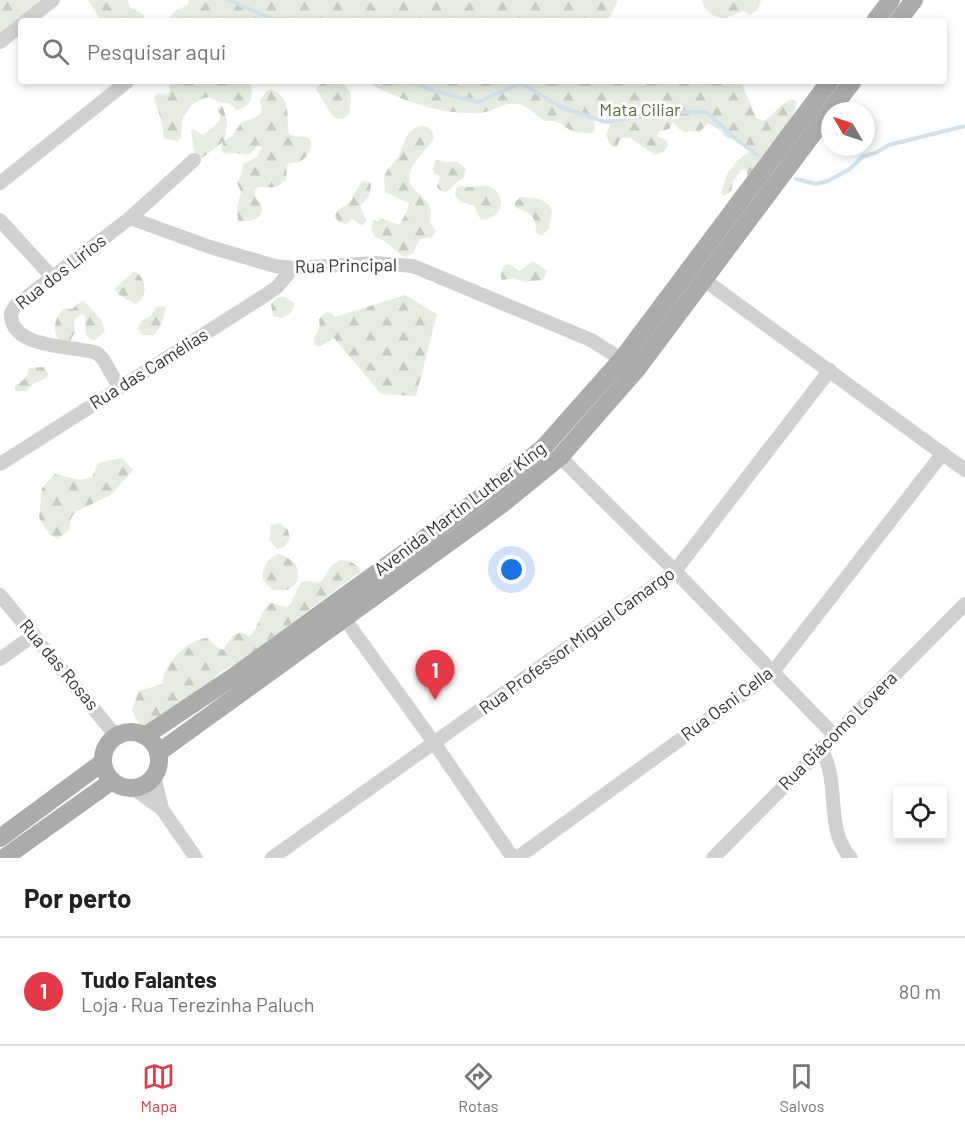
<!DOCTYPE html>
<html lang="pt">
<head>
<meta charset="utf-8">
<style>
  body { margin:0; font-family:Barlow,sans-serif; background:#f6f6f6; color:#222 }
  .controls { position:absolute; right:18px; bottom:18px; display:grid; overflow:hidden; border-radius:6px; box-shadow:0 3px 9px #0003 }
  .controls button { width:54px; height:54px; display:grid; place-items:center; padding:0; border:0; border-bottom:2px solid #e0e0e0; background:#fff; color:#222; font:30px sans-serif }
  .compass { position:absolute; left:821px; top:102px; width:54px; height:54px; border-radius:50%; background:#fff; box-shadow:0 3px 9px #0003; rotate:309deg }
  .you { position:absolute; left:512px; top:570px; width:21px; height:21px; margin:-15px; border:4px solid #fff; border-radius:50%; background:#1a73e8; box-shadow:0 0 0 9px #1a73e833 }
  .badge { display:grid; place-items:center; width:39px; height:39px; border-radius:50%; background:#e63946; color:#fff; font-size:20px; font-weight:700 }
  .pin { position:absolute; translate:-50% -50px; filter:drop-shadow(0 2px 3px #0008) }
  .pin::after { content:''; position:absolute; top:32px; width:21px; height:18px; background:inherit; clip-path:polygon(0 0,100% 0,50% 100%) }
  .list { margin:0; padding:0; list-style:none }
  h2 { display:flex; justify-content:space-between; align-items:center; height:78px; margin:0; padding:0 24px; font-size:26px }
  h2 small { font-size:20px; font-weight:400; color:#767676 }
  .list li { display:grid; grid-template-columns:39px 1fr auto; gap:18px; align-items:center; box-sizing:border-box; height:108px; padding:0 24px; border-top:2px solid #e0e0e0 }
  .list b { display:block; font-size:22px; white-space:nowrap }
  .list p { margin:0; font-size:20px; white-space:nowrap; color:#767676 }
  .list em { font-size:20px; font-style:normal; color:#767676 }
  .icon { flex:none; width:33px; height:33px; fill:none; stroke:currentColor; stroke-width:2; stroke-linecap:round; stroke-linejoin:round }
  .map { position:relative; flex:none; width:965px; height:858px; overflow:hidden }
  .search { position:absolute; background:#fff; box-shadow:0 3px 9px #0003; left:18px; right:18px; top:18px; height:66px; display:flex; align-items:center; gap:15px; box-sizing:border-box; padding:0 21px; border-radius:6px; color:#767676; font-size:22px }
  .sheet { height:186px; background:#fff }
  nav { display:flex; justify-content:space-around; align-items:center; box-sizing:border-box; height:84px; border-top:2px solid #e0e0e0; background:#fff; font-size:16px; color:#767676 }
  nav a { display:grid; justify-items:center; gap:3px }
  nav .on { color:#e63946 }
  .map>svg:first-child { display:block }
</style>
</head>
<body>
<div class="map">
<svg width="965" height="858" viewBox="0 0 965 858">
  <defs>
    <pattern id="forest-firs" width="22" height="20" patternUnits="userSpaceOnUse" patternTransform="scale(1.5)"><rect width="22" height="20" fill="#e6ecdf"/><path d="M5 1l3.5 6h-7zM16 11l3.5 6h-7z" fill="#c6cbc0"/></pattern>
  </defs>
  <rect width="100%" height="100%" fill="#fff"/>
  <g fill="url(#forest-firs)">
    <polygon points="0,0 45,0 0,35"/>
    <polygon points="88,0 127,0 130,7 144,15 144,21 101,21"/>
    <polygon points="189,0 618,0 608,21 166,21 175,11 188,5"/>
    <path d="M 699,0 L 761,0 L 758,10 L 750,15 L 743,11 L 723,19 C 712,15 705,13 702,0 Z"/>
    <path d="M 170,81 L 249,81 C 255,94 252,108 236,110 L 229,103 L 219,102 L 209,97 L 204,98 L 191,105 L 188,109 L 183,117 L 181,137 L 178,141 L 164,139 L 162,123 L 154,98 L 157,93 L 167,94 L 170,91 Z"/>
    <path d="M 324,81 C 336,81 344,82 351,93 L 350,113 C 345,118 340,121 333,117 L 316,89 Z"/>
    <path d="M 365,81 L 741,81 L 756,118 L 764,121 C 774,114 781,103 792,99 L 797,102 C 791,131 766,160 748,182 L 747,171 L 742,169 L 733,181 L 731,192 L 724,196 L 721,193 L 727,174 L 738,160 L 750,151 L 749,146 L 737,139 L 726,138 L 721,131 L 708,123 L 699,132 L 690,131 L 685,132 L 679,129 L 673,122 L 669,129 L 660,131 L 657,136 L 667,141 L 668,146 L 663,152 L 655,155 L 630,138 L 622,138 L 619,141 L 617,147 L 612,147 L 606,136 L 611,122 L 605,116 L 599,113 L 594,121 L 595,129 L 593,133 C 586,133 579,133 573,131 C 561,126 560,119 545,121 C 528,110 523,98 501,106 C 494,109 486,113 479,113 C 440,115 399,100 365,81 Z"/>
    <path d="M 272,90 C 292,97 286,118 289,134 C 295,138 302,135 309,138 C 314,149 308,155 300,162 L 290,163 L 287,166 L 286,180 C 273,191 272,186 258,187 C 255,190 253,191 255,196 C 256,201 262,203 262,209 C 263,220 246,222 238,221 L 237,207 L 241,192 L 237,183 L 242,174 L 243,164 L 257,157 L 262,148 L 258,145 L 249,155 L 234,153 L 225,154 L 221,151 L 223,142 L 202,158 L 197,159 L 195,155 L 191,130 L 193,129 L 203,135 C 210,130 219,123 221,115 L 217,110 L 222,105 L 227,121 L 225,140 L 232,136 L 241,123 L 260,115 L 262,110 L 260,100 L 267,91 Z"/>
    <path d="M 420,126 C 428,125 432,129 434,137 C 429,150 413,159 410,173 C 404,197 437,192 430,222 L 436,232 L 432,237 L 420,239 L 413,253 L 405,257 C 397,254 393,247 386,242 C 382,239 376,239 373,234 C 370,229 372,224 374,220 L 378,221 L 381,218 L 399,225 L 407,212 L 409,203 L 385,192 L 384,177 C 387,169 393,164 398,157 C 405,144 404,132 420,126 Z"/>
    <polygon points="437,160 445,162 458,162 466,169 464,177 446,192 441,191 437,187 440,176 435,174 433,169 435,161"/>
    <path d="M 365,181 L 371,183 C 371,195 368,198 360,206 L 366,220 L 364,224 L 361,225 L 352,219 L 346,225 L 338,221 L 335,216 L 337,211 L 350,202 L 361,182 Z"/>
    <path d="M 461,186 C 479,190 495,178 501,201 C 501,213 493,219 481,220 L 474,206 L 461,202 L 455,196 L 456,188 Z"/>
    <path d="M 521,197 C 535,198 544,197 552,210 L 549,228 L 542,236 L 536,233 C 536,214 530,214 515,207 L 515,202 Z"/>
    <path d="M 533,261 L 547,271 L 543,280 L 525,282 L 513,278 L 502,280 C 499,275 502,267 506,264 L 511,265 L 519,271 Z"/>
    <path d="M 134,271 C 147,278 149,298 135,304 L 119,295 L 114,289 Z"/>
    <path d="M 405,295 L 437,314 L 416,396 L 381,394 L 334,338 L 321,346 L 316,346 C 310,338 317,335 319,328 C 320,325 319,322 319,319 L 326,312 L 331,313 L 335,317 Z"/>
    <path d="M 279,297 L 285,297 L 294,303 C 294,311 289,315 282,318 L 273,316 L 271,304 Z"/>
    <path d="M 83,300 L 101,320 L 105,331 L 95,340 L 91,340 L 86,334 L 85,315 L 81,314 L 74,320 L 75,332 L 69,343 L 61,344 C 52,332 53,318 65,308 L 72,309 Z"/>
    <polygon points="162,306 166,307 161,325 154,335 142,335 138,328 142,320 151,316 156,307"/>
    <polygon points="43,367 48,373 47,378 34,383 26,391 15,391 15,386 26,378 29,368"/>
    <polygon points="122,458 133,470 111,495 75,512 70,520 69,530 58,539 50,535 39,518 42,488 55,474 80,480 92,477 98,463"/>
    <polygon points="280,523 288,530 290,539 284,547 277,549 269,539 271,531 270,525"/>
    <path d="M 278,554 C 293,558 303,568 296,584 L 287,590 L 272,590 C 272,589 265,583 265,583 C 258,572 268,557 278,554 Z"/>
    <path d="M 341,560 L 351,562 L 359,567 L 360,572 L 236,664 L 219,673 L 206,687 L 149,725 L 144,726 L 136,720 L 132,710 L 139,691 L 162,684 C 164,664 186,640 207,638 L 218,648 L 223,650 C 231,640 234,627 249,636 C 260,629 258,611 271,603 L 286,607 L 290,605 L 301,582 L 306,581 L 321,582 L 332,565 Z"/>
  </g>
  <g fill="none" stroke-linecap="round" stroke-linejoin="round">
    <g stroke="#cfe2ee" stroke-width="4">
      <polyline points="229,0 277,21"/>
      <polyline points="411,81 431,90 478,102 521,83 563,108 606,122 669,112 707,112 732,136 757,155"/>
      <polyline points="796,179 816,184 828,181 850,169 862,157 875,153 889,145 965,126"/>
    </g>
    <g stroke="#d0d0d0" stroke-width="14">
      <polyline points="26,21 53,0"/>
      <polyline points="0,42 21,25"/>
      <polyline points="0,183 128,81"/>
      <polyline points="130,218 210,247 275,266 293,268 375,263 413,266 591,340 629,364"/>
      <polyline points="0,220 52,277"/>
      <polyline points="703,279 965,470"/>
      <path d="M 119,387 L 103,359 L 97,353 C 73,345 10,350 11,313 L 16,305 L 130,218 L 194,160"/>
      <polyline points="560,457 675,571 834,735"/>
      <polyline points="0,464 264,296 277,287 293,268"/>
      <polyline points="0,595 116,736"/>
      <polyline points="344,618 435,744 513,858"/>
      <polyline points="0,659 34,635"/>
      <path d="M 820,748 C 842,780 823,829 851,858"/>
      <polyline points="154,776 162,809"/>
      <polyline points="133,788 162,809 196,858"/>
      <polyline points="272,858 675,571 830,370"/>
      <polyline points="517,858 772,673 943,453"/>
      <polyline points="713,858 965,604"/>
    </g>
    <g stroke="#ababab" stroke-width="18">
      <polyline points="875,21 891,0"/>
      <polyline points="898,21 914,0"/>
      <polyline points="830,111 853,81"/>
      <circle cx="131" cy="760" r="28"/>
      <polyline points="145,736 236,675 491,490 543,448 622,359 830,81"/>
      <polyline points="158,753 501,505 560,457 637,369 830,111"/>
      <polyline points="0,838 103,762"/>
      <polyline points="4,858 112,781"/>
    </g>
  </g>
  <g text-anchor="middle" stroke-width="6" stroke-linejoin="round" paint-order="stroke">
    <g font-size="18" fill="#56703f" stroke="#fff">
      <text x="640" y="116">Mata Ciliar</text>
    </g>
    <g font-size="18" fill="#333" stroke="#fff">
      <text transform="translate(346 266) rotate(-1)" y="6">Rua Principal</text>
      <text transform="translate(61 272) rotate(-38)" y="6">Rua dos Lírios</text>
      <text transform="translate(149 369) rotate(-32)" y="6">Rua das Camélias</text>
      <text transform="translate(460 509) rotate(-37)" y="6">Avenida Martin Luther King</text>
      <text transform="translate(577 641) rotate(-36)" y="6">Rua Professor Miguel Camargo</text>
      <text transform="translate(59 665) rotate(50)" y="6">Rua das Rosas</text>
      <text transform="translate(727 704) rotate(-37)" y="6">Rua Osni Cella</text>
      <text transform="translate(838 731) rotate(-45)" y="6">Rua Giácomo Lovera</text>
    </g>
  </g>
</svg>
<div class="controls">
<button><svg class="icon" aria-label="locate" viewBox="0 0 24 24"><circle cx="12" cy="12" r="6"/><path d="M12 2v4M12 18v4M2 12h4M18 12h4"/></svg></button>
</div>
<svg class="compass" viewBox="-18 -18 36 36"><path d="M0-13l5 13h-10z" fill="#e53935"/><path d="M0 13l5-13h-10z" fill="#767676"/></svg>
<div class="you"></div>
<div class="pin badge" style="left:435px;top:700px">1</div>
<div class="search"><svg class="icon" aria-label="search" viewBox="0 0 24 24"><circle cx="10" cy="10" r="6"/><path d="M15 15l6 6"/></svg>Pesquisar aqui</div>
</div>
<section class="sheet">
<h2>Por perto<small></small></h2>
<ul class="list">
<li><span class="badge">1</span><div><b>Tudo Falantes</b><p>Loja · Rua Terezinha Paluch</p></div><em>80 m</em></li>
</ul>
</section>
<nav>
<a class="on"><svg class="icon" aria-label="map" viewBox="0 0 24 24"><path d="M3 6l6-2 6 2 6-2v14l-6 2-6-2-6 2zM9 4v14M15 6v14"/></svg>Mapa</a>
<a><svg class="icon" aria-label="directions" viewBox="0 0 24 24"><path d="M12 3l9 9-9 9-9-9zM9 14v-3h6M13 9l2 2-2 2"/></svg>Rotas</a>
<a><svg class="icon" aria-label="saved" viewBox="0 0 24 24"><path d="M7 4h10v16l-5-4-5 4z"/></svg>Salvos</a>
</nav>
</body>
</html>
